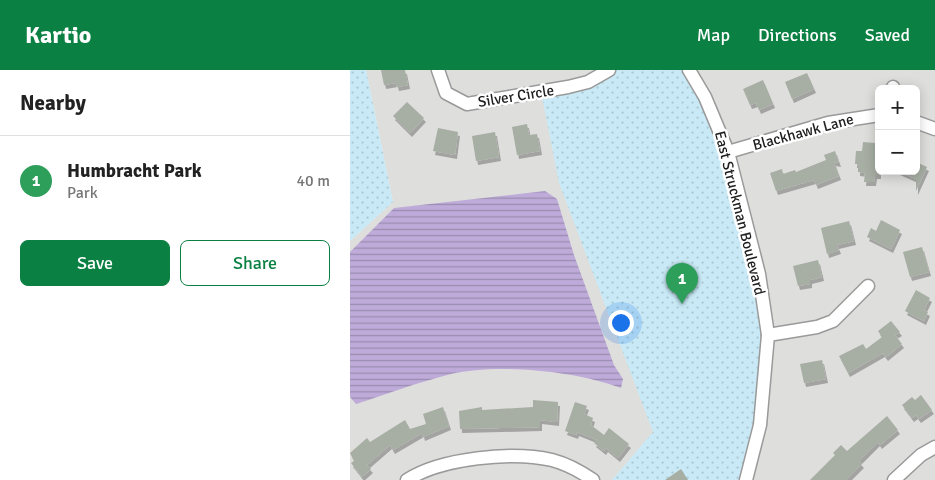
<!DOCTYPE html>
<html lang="en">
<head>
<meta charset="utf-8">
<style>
  body { margin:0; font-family:Signika,sans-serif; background:#f2f2f2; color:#222 }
  .controls { position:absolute; right:15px; top:15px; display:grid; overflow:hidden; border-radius:8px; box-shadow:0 2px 12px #0003 }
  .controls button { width:45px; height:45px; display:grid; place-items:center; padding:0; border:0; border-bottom:1px solid #e0e0e0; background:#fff; color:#222; font:25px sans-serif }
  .you { position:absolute; left:270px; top:252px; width:18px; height:18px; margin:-12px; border:4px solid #fff; border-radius:50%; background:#1a73e8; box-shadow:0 0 0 8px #1a73e833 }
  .badge { display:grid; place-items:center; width:32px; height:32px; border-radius:50%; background:#0b8043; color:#fff; font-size:16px; font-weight:700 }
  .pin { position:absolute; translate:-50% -41px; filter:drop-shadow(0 1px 2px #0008) }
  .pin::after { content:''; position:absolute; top:26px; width:18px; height:15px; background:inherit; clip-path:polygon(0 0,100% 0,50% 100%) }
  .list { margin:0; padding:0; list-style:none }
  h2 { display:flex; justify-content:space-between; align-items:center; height:65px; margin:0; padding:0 20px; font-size:21px }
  h2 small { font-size:16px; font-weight:400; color:#767676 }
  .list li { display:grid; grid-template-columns:32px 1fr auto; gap:15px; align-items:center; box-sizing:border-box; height:90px; padding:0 20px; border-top:1px solid #e0e0e0 }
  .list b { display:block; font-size:19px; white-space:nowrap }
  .list p { margin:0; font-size:16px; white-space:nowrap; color:#767676 }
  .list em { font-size:16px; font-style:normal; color:#767676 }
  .actions { display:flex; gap:10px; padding:15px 20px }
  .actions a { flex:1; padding:11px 0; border:1px solid #0b8043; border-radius:8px; text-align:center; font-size:18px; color:#0b8043 }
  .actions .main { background:#0b8043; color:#fff }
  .map { position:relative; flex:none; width:585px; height:410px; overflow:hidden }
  header { display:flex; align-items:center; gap:30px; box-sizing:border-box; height:70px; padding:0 25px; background:#0b8043; color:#fff }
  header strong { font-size:24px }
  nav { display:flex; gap:28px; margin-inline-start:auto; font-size:18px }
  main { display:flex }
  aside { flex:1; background:#fff }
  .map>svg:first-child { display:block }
</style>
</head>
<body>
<header>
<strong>Kartio</strong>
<nav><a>Map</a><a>Directions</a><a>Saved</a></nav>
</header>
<main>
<aside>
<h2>Nearby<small></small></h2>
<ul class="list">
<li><span class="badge" style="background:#2e9e5b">1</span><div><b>Humbracht Park</b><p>Park</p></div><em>40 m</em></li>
</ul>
<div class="actions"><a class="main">Save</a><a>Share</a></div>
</aside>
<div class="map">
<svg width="585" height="410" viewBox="0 0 585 410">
  <defs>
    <pattern id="park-dots" width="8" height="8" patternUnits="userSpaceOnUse" patternTransform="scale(1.25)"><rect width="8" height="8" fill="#c8e9f5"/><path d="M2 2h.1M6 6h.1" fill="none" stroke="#acc8d2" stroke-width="1.8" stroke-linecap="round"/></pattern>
    <pattern id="water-rules" width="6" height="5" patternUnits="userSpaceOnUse" patternTransform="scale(1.25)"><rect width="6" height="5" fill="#beabd9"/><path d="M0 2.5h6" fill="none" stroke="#9a8bb0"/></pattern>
    <filter id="shadow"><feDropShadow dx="2" dy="4" stdDeviation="0" flood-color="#0004"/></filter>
  </defs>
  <rect width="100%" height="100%" fill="#e8f0e7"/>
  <path fill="#dededd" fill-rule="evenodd" d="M 16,0 L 585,0 L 585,410 L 0,410 L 0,171 L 43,132 ZM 529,19 L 566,19 L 566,101 L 529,101 Z"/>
  <g fill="url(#park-dots)">
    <polygon points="0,0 16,0 43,132 0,171"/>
    <path d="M 267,0 L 335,0 C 372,67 393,143 406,219 C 409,235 415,252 414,268 C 412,316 404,364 392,410 L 262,410 L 303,362 L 209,113 L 192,27 L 259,6 Z"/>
  </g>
  <path fill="url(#water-rules)" d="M 195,121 L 207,129 L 224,185 L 264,295 L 273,309 L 271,318 C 226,301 148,293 101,304 C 69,312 37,324 6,334 L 0,327 L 0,182 L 44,138 Z"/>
  <g fill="#a7aea3" filter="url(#shadow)">
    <polygon points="31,0 55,0 58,15 47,17 46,13 34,15"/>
    <polygon points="457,3 464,19 442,29 435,12"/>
    <polygon points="413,10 423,34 409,40 406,33 400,35 393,19"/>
    <polygon points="57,32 74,48 60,63 43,46"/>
    <polygon points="177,54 179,65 187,64 190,81 167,85 162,57"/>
    <polygon points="88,58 108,62 105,85 83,81"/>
    <polygon points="145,62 149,87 126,91 122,66"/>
    <polygon points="513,72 525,73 525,79 529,79 529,105 525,105 524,112 514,112 515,103 508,102 508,94 505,94 506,81 512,81"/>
    <polygon points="485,81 489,93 484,92 489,106 466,115 464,110 426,121 420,103 432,99 433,104 445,100 446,102 476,90 474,85"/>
    <polygon points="566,92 577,97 566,121 566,109 548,101 566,101"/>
    <polygon points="531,150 550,160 541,179 517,167 521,158 526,161"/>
    <polygon points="499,151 504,171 487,175 489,180 477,184 471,158"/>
    <polygon points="572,177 579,202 560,207 553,182"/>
    <polygon points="468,190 472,207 460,210 460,214 448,216 443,196"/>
    <polygon points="566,220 580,228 574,240 578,242 574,251 555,241"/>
    <polygon points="541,251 550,262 545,265 552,274 536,287 533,283 498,303 489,286 513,274 516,279 532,267 528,261"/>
    <polygon points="472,290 476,309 454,313 450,294"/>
    <polygon points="571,325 582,340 569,349 566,345 562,348 552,335 562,327 565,330"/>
    <polygon points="183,330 208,332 207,352 190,350 190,357 110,359 109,341 132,337 132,340 183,337"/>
    <polygon points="225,332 237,336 234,344 243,348 241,355 254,365 259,358 279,374 268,388 256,378 254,381 244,373 247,370 227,362 226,365 215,361"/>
    <polygon points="93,337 99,356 73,367 72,363 43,380 40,375 17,395 21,399 12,407 1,393 4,391 0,383 17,368 20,372 55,350 60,359 76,354 73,344"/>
    <polygon points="537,346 548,360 530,375 528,372 509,391 512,394 496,410 460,410 485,385 483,383 491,375 497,381"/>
    <polygon points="331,399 338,410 315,410"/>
  </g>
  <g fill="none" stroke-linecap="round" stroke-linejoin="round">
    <g stroke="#9a9a9a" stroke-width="15">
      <g id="street">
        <polyline points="88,0 96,23 117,34 218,17 238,12 259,0"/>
        <polyline points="339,0 355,27 378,82 409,204 418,265 410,355 396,410"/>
        <polyline points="542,19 543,17"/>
        <polyline points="566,52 585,59"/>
        <polyline points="378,82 478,53 529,45"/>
        <polyline points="418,265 467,257 483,251 518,216"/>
        <path d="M 57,410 C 91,388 162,381 202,390 C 217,394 230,401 243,410"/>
        <polyline points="544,410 571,385 585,377"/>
      </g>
    </g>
    <use href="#street" stroke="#fff" stroke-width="12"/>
  </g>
  <g text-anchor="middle" stroke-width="5" stroke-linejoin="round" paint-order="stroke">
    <g font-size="15" fill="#202020" stroke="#fff">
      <text transform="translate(166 26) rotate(-9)" y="5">Silver Circle</text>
      <text transform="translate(453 62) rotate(-15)" y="5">Blackhawk Lane</text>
      <text transform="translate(390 143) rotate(76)" y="5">East Struckman Boulevard</text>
    </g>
  </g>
</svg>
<div class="controls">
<button>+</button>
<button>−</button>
</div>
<div class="you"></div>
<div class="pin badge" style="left:332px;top:234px;background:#2e9e5b">1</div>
</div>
</main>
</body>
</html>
